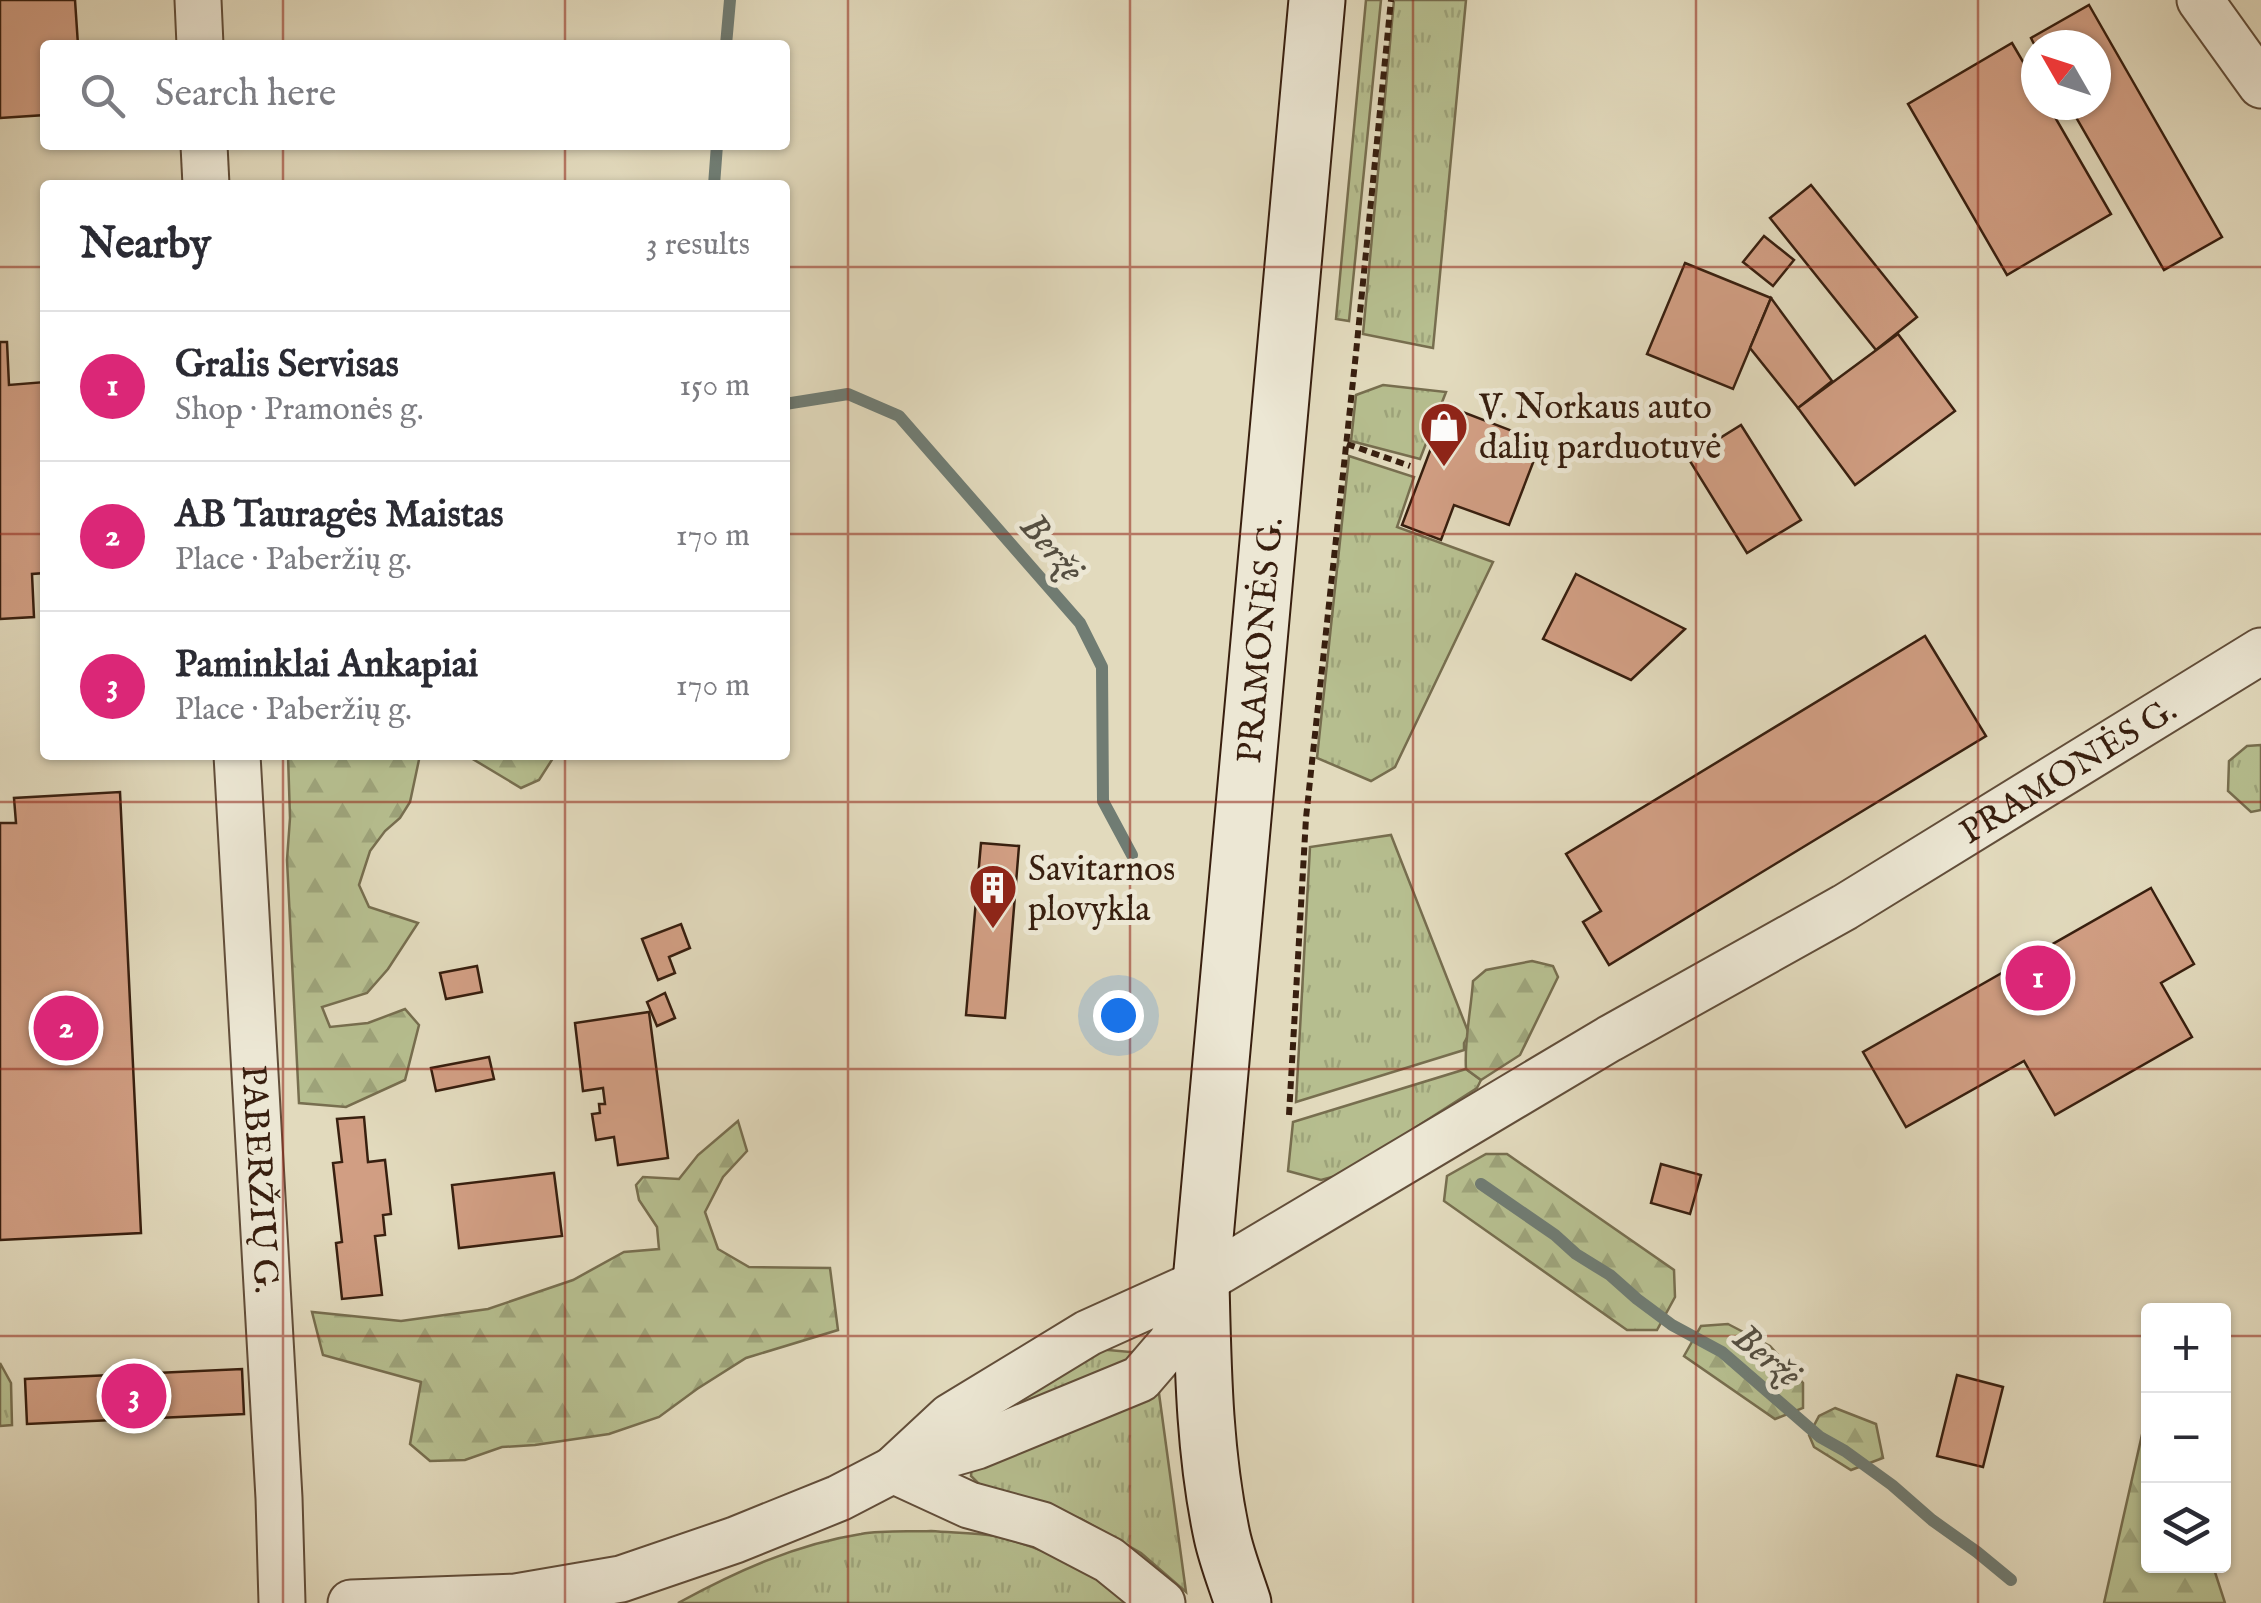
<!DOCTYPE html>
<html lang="en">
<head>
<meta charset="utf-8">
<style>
  body { margin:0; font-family:"IM FELL English",serif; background:#f2f2f3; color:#2b2b33 }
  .controls { position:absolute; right:30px; bottom:30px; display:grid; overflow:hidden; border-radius:10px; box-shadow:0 2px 8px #0004 }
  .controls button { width:90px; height:90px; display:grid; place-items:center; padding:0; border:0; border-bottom:2px solid #e1e1e2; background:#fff; color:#2b2b33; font:50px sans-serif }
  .compass { position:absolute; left:2021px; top:30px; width:90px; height:90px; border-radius:50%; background:#fff; box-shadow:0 2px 8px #0004; rotate:309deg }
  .you { position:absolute; left:1118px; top:1015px; width:35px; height:35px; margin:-25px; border:8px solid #fff; border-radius:50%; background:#1a73e8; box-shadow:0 0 0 15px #1a73e833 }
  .badge { display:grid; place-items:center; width:65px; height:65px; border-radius:50%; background:#db2777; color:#fff; font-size:32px; font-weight:700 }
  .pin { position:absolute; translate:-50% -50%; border:5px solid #fff; box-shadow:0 2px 10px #0006 }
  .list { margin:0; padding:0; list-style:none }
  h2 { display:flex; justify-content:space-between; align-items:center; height:130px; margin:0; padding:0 40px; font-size:42px }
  h2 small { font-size:32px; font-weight:400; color:#7c7c81 }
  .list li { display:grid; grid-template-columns:65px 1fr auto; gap:30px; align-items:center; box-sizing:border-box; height:150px; padding:0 40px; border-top:2px solid #e1e1e2 }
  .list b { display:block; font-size:38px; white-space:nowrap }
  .list p { margin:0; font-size:32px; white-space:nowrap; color:#7c7c81 }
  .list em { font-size:32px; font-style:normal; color:#7c7c81 }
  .icon { flex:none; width:55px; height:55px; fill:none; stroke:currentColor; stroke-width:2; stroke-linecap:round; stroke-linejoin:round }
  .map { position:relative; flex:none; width:2261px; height:1603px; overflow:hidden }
  .search { position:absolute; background:#fff; box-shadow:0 2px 8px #0004; left:40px; top:40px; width:750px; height:110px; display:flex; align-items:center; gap:25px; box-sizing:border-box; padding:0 35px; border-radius:10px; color:#7c7c81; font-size:38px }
  .panel { position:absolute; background:#fff; box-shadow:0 2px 8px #0004; left:40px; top:180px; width:750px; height:580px; border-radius:10px }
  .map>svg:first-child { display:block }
</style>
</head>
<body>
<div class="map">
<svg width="2261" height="1603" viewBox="0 0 2261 1603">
  <defs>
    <pattern id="grass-tufts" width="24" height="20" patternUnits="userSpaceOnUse" patternTransform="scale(2.5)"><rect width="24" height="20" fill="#b6be8f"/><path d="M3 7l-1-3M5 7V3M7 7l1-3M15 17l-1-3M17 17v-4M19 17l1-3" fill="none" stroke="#9da37a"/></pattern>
    <pattern id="forest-firs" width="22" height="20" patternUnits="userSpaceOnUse" patternTransform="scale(2.5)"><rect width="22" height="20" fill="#b6be8f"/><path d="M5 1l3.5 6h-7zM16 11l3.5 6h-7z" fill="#9da37a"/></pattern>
  </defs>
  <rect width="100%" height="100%" fill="#e2dabd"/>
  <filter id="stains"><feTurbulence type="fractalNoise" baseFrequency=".002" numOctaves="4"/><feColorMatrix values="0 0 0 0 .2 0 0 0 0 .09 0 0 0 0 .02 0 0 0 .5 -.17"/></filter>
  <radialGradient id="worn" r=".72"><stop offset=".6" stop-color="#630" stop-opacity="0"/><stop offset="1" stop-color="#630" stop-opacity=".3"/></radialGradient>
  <g fill="url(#grass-tufts)" stroke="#776e4f" stroke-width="2.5">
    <polygon points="1366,0 1381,0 1349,321 1336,319"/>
    <polygon points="1394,0 1466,0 1433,348 1363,334"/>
    <polygon points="1383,385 1446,392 1420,459 1351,441 1356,395"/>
    <polygon points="1349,456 1414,477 1397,527 1493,562 1395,767 1371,781 1317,758"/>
    <polygon points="2261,745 2261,810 2251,812 2228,791 2229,761 2247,746"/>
    <polygon points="1391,835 1469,1034 1464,1043 1464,1050 1296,1102 1310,847"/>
    <polygon points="1466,1069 1481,1080 1477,1088 1343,1174 1321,1180 1288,1171 1293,1122"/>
    <polygon points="1097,1349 1142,1353 1138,1362 959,1430"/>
    <polygon points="0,1363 11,1383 12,1425 0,1426"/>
    <polygon points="1158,1386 1186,1592 1141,1553 1081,1519 979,1484 971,1476 972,1466"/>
    <path d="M 931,1531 C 952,1533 974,1532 995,1536 C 1044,1548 1091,1569 1129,1603 L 678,1603 C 735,1572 796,1544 861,1534 C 883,1530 908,1532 931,1531 Z"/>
  </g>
  <g fill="url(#forest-firs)" stroke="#776e4f" stroke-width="2.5">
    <polygon points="288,755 420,755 410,802 400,818 385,831 370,851 359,885 369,907 418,923 388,969 367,993 322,1007 330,1027 368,1023 405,1009 419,1025 405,1080 346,1107 299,1103 287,860 290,818"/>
    <polygon points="466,755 555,755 539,780 521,788"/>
    <path d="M 1532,961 L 1553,966 L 1558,977 L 1520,1055 L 1481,1080 L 1466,1069 C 1464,1041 1471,1011 1473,981 L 1486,970 Z"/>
    <polygon points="738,1121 747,1151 723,1177 705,1212 718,1249 749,1267 830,1268 838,1330 746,1358 697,1389 659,1417 609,1434 535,1445 502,1447 465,1460 430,1461 410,1444 421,1382 323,1355 312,1312 401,1321 488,1309 573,1280 624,1252 659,1249 657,1227 639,1200 636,1185 643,1177 679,1179 698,1155"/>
    <polygon points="1486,1154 1507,1154 1674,1270 1675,1297 1657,1330 1627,1330 1444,1201 1447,1176"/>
    <polygon points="1728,1324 1770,1346 1803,1383 1803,1408 1775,1419 1684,1356 1701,1326"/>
    <polygon points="1835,1408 1876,1424 1883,1458 1851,1470 1814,1447 1809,1435 1819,1416"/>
    <polygon points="2148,1408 2148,1566 2213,1566 2225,1603 2104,1603"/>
  </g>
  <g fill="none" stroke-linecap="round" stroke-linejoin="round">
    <g stroke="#707c73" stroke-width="12">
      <polyline points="726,45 730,0"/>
      <polyline points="714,185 717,145"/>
      <polyline points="785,404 848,394 899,416 1080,623 1102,667 1103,801 1132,855"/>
      <polyline points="1481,1184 1555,1235 1576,1254 1610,1275 1637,1299 1672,1325 1722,1352 1820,1437 1845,1451 1892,1485 1932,1520 1977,1552 2011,1580"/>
    </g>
  </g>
  <g fill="#d19e83" stroke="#381f0f" stroke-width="2.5">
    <polygon points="0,0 75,0 78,45 45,45 45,115 0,118"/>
    <polygon points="2089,5 2222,237 2164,270 2069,105 2096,105 2096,45 2036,45 2036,48 2031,38"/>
    <polygon points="2012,43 2036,84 2036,105 2048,105 2111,214 2007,275 1908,104"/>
    <polygon points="1811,185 1917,317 1876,350 1770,218"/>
    <polygon points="1764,236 1794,260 1773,286 1743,262"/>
    <polygon points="1685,263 1771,298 1733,389 1647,354"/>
    <polygon points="1771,298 1832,381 1798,408 1750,348"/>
    <polygon points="1898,334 1955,411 1855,485 1798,408"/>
    <polygon points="0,342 7,342 9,385 45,382 45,573 32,574 34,617 0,619"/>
    <polygon points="1447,406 1541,442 1509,525 1454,505 1441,540 1402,525"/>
    <polygon points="1741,425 1801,520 1747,553 1688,458"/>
    <polygon points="1576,574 1685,629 1631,680 1543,639"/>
    <polygon points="1925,636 1986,736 1609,965 1583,922 1601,911 1566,854"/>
    <polygon points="120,792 141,1233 0,1240 0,823 16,823 14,798"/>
    <polygon points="981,843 1019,846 1005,1018 966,1015"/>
    <polygon points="2151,888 2194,964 2161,983 2192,1037 2055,1115 2024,1061 1906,1127 1863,1052"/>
    <polygon points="681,924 690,948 669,957 675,973 658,980 642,939"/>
    <polygon points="477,966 482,992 446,999 440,973"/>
    <polygon points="665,993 675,1018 657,1026 647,1002"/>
    <polygon points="649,1012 668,1158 618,1165 614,1137 596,1140 592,1114 600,1113 599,1104 605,1104 603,1088 583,1091 575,1023"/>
    <polygon points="489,1057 494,1079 436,1091 431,1068"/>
    <polygon points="364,1117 368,1162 385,1160 391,1214 383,1215 385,1235 375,1236 382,1295 342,1299 336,1243 342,1242 333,1163 342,1162 337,1119"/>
    <polygon points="1661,1164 1701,1175 1690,1214 1651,1203"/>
    <polygon points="554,1173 562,1236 459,1248 452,1185"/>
    <polygon points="242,1369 244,1414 27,1424 25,1379"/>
    <polygon points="1957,1375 2003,1387 1983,1467 1937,1456"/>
  </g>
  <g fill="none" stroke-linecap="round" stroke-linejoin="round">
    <g stroke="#624e3a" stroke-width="49">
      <g id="minor">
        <polyline points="198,0 200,45"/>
        <polyline points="2200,0 2261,85"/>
        <polyline points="204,145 206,185"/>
        <path id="s1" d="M 237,755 L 279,1498 L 282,1603"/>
        <path id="s2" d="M 893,1470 L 950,1417 L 1088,1333 L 1201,1282 L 1609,1039 L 1845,907 L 2261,651"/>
        <polyline points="893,1470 969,1505 1042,1525 1109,1560 1162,1603"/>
        <polyline points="351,1603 516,1597 621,1579 735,1540 839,1498 893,1470 977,1446 1140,1379 1171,1343 1201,1282"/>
      </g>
    </g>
    <g stroke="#381f0f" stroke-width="59">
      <g id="secondary">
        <path id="s3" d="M 1243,1603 C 1236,1581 1227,1559 1222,1536 C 1204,1452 1203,1367 1201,1282 L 1317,0"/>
      </g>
    </g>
    <g stroke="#381f0f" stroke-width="6" stroke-dasharray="8 5" stroke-linecap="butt">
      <polyline points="1347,444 1410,466"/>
      <polyline points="1289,1115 1306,818 1356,353 1391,0"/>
    </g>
    <use href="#minor" stroke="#ece7d4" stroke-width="45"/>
    <use href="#secondary" stroke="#ece7d4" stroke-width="55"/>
  </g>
  <path fill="none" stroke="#8f2418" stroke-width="2.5" stroke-opacity="0.55" d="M 283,0 L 283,45M 565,0 L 565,45M 848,0 L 848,1603M 1130,0 L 1130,1603M 1413,0 L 1413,1603M 1696,0 L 1696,1603M 1978,0 L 1978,1603M 283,145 L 283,185M 565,145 L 565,185M 0,267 L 45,267M 785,267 L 2261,267M 0,534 L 45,534M 785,534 L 2261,534M 283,755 L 283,1603M 565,755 L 565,1603M 0,802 L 2261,802M 0,1069 L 2261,1069M 0,1336 L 2148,1336M 2224,1336 L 2261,1336"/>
  <defs>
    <g id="shop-pin" transform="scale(2.5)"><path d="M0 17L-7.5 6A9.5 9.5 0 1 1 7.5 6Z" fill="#8f2418" stroke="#ece7d4"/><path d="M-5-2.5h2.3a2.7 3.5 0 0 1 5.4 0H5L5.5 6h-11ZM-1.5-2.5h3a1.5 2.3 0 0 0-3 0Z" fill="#fff"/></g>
    <g id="building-pin" transform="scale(2.5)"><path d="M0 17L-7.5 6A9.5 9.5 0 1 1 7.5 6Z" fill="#8f2418" stroke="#ece7d4"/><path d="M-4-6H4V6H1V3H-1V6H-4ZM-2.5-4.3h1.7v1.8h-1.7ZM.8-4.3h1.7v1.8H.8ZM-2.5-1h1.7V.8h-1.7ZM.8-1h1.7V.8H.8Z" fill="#fff"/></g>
  </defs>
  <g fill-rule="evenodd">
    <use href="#shop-pin" x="1444" y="426"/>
    <use href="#building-pin" x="993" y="888"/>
  </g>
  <g text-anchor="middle" stroke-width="10" stroke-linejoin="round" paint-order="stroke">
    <g font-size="35" fill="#381f0f" stroke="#ece7d4" text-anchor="start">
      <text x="1479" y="418">V. Norkaus auto<tspan x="1479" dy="40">dalių parduotuvė</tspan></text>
      <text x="1028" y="880">Savitarnos<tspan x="1028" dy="40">plovykla</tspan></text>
    </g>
    <g font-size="35" fill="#381f0f" stroke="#ece7d4">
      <text dy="12" stroke="none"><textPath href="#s3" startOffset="970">PRAMONĖS G.</textPath></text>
      <text dy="12" stroke="none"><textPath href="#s2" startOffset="1370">PRAMONĖS G.</textPath></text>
      <text dy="12" stroke="none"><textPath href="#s1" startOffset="425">PABERŽIŲ G.</textPath></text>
    </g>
    <g font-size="38" font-style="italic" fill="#544e41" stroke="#ece7d4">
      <text transform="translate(1053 547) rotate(49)" y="13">Beržė</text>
      <text transform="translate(1768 1355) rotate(39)" y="13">Beržė</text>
    </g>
  </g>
  <rect width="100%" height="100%" filter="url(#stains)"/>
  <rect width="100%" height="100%" fill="url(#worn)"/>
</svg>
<div class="controls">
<button>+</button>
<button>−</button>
<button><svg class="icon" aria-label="layers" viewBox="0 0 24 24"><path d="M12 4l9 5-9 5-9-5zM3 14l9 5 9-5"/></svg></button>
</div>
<svg class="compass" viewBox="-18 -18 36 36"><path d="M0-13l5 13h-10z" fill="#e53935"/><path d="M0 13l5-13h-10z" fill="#7c7c81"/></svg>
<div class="you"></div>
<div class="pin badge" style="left:2038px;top:978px">1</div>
<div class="pin badge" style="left:66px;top:1028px">2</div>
<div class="pin badge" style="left:134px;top:1396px">3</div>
<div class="search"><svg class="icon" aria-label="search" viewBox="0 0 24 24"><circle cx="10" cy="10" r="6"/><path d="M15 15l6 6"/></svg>Search here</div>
<section class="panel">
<h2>Nearby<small>3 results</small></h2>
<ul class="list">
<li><span class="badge">1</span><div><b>Gralis Servisas</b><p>Shop · Pramonės g.</p></div><em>150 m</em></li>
<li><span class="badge">2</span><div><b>AB Tauragės Maistas</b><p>Place · Paberžių g.</p></div><em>170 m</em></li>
<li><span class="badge">3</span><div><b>Paminklai Ankapiai</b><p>Place · Paberžių g.</p></div><em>170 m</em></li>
</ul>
</section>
</div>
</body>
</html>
